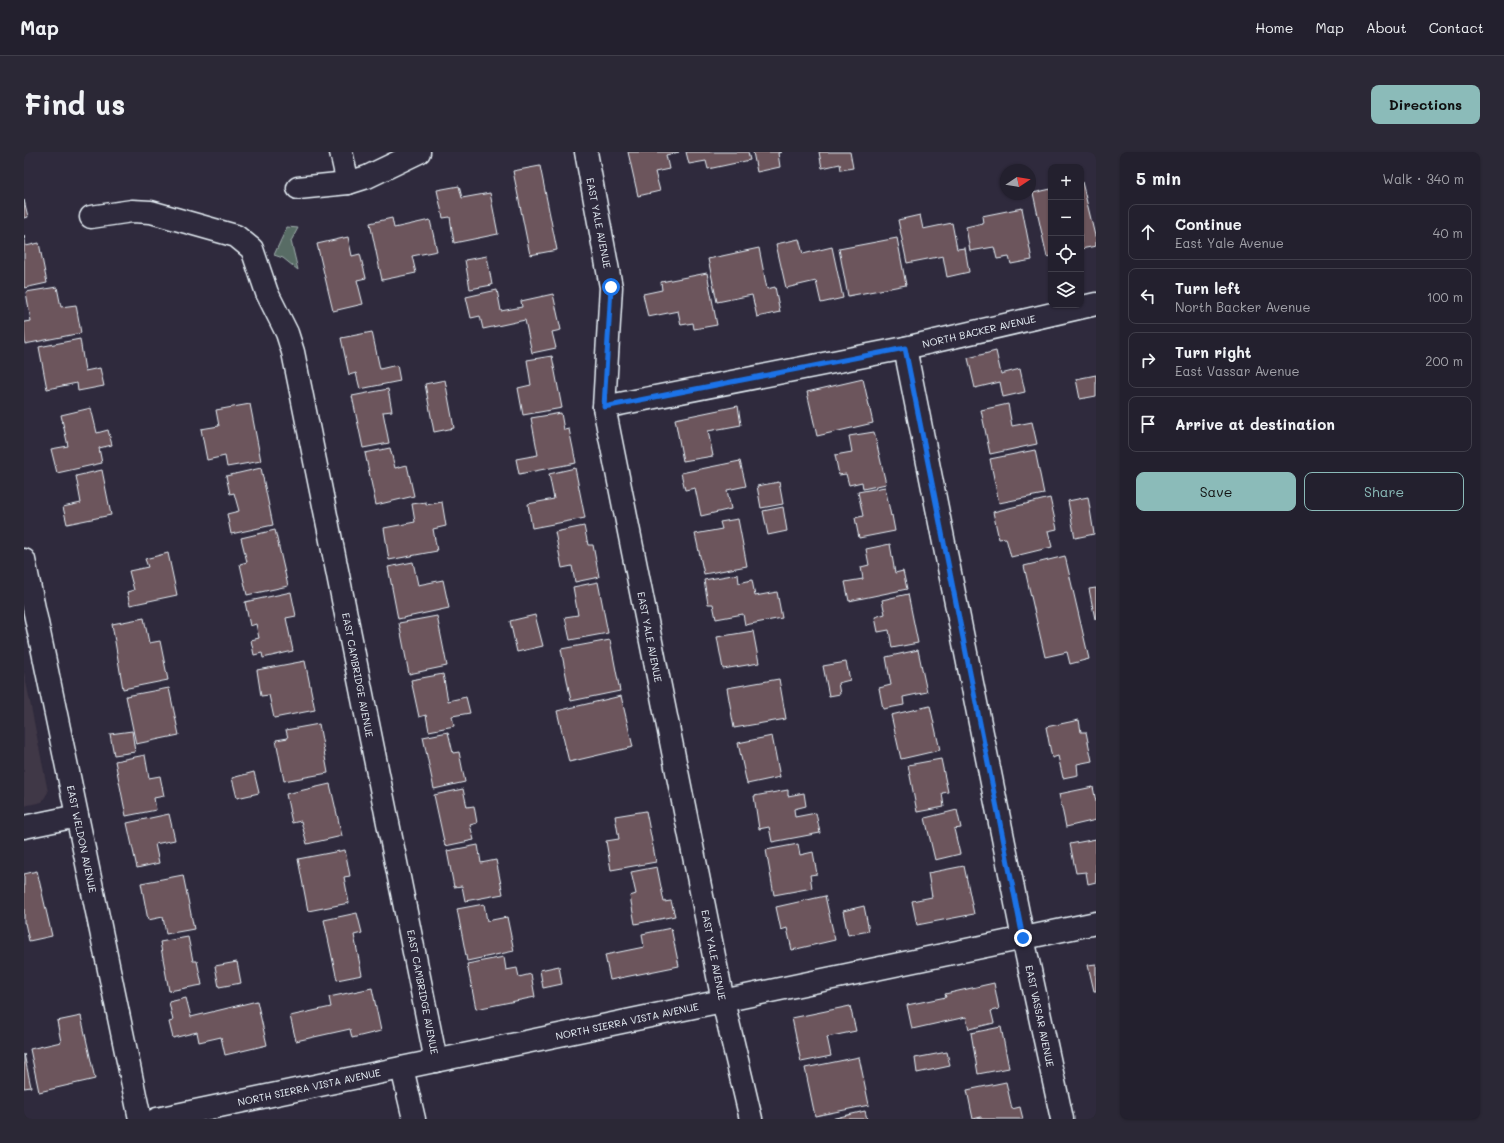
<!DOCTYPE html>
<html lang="en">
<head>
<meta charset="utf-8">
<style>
  body { margin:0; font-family:Mali,sans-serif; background:#2b2836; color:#f1f3f6 }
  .controls { position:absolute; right:12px; top:12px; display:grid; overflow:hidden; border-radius:8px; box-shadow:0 1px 3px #0004 }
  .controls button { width:36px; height:36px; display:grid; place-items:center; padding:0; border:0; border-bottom:1px solid #403e4a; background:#23202e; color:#f1f3f6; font:20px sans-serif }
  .compass { position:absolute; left:976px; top:12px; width:36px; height:36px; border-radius:50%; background:#23202e; box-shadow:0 1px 3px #0004; rotate:78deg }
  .stop { position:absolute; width:12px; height:12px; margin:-9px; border:3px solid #1a73e8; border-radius:50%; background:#fff }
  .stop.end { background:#1a73e8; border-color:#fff; box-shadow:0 1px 4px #0008 }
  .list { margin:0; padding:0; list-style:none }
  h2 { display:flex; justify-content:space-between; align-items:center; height:52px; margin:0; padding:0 16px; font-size:17px }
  h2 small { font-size:13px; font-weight:400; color:#a3a3aa }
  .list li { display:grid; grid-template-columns:26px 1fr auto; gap:12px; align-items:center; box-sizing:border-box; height:56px; margin:0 8px 8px; padding:0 8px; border:1px solid #403e4a; border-radius:8px }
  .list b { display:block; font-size:15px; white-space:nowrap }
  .list p { margin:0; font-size:13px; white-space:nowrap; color:#a3a3aa }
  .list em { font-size:13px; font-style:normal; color:#a3a3aa }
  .actions { display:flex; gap:8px; padding:12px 16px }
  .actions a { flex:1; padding:9px 0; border:1px solid #8bbbb9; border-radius:8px; text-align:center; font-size:14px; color:#8bbbb9 }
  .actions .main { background:#8bbbb9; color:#111 }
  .icon { flex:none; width:22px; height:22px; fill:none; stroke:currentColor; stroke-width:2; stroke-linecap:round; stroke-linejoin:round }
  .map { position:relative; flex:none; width:1072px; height:967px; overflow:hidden; border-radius:8px }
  header { display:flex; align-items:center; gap:24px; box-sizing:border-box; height:56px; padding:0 20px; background:#23202e; border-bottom:1px solid #403e4a }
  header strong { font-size:19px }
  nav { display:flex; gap:22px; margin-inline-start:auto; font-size:14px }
  .intro { display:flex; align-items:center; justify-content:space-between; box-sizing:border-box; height:96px; padding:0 24px }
  h1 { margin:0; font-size:28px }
  .button { padding:10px 18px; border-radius:8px; background:#8bbbb9; color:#111; font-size:14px; font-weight:700 }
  main { display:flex; gap:24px; padding:0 24px }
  aside { flex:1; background:#23202e; border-radius:8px; box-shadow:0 1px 3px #0004 }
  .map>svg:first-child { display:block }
</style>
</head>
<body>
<header>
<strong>Map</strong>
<nav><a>Home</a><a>Map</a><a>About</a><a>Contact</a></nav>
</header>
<div class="intro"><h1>Find us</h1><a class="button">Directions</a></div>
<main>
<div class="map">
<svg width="1072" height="967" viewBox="0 0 1072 967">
  <rect width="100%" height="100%" fill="#2f2a3d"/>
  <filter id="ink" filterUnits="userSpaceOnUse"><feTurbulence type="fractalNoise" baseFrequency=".025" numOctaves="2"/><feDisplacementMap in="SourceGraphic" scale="8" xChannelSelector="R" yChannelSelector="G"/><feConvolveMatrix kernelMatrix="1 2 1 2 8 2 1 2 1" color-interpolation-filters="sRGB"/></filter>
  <g filter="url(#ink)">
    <polygon fill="#413746" points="0,520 24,640 18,650 0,654"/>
    <polygon fill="#596c65" stroke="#a0aeae" points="263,75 274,76 267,89 274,118 259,106 250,103"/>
    <g fill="#6c545c" stroke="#e8f1f8">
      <polygon points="604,0 655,0 642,3 645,17 631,20 636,39 614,44"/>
      <polygon points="662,0 724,0 726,8 684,17 682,9 665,12"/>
      <polygon points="729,0 758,0 754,1 756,15 733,20"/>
      <polygon points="795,0 826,0 829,16 817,18 816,12 798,16"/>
      <polygon points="516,14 533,98 506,103 489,19"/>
      <polygon points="1057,30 1058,30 1072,88 1072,94 1057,97"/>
      <polygon points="435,34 438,46 466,41 474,82 430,91 426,65 419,66 413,38"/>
      <polygon points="1027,37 1027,104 1023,105 1009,41"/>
      <polygon points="0,48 4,65 0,66"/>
      <polygon points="998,56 1008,108 987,112 985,105 973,107 970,95 946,99 942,75 959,71 958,64"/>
      <polygon points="896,63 899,77 928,71 933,97 941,96 945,120 923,125 919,104 883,111 874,68"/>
      <polygon points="368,66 370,76 406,68 413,99 388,104 392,121 358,128 346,71"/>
      <polygon points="0,83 2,94 15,91 23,131 0,136"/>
      <polygon points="324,85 328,104 336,102 342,126 333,128 339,152 309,159 293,92"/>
      <polygon points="873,86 882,133 824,144 815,97"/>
      <polygon points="775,87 779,102 808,95 819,146 797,151 792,129 762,136 752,92"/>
      <polygon points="735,96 743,137 751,135 756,160 733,165 728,143 693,150 684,107"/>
      <polygon points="463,104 468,133 446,137 441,108"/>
      <polygon points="683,121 693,173 670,177 669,171 657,173 654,159 624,165 619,142 638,138 637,130"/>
      <polygon points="33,135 37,155 52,153 57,181 1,192 0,170 7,169 2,140"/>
      <polygon points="473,138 477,159 498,155 497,149 529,142 537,178 528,180 532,196 508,201 501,168 459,177 456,164 447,166 442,145"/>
      <polygon points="348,180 356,217 373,213 376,229 336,237 332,221 325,223 317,186"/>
      <polygon points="56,187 61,219 76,216 80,234 54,239 53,231 23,237 15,195"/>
      <polygon points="972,199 977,222 996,217 1001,240 979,245 976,230 951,236 944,206"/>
      <polygon points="528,204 538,256 499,263 494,236 507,233 503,208"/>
      <polygon points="1072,223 1072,244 1056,247 1052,227"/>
      <polygon points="839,227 849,271 793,284 783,240"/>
      <polygon points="421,228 430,276 410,280 401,232"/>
      <polygon points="364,237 368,259 359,260 365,291 339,296 328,244"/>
      <polygon points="226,252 237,309 203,315 201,304 183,308 177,277 195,274 192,258"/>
      <polygon points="984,252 988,274 1008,270 1013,292 966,302 957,258"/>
      <polygon points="714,254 717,273 684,279 689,304 659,309 651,267"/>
      <polygon points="67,256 73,281 84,278 88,293 75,296 78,311 33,321 27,297 44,294 37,263"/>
      <polygon points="537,261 540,278 545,277 552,311 495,322 492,307 514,303 507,266"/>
      <polygon points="850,280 862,332 839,337 838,330 825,333 822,322 815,323 811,303 828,300 825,284"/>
      <polygon points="366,296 371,316 383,313 390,344 352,353 341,301"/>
      <polygon points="1011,298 1020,342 975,351 966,307"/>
      <polygon points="716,309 722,334 703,338 707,357 677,364 671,336 661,338 657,321"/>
      <polygon points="237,316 249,373 207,382 203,362 215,359 210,341 206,342 202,324"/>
      <polygon points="551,316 561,366 508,376 504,352 530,347 525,322"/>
      <polygon points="78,318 87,363 43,372 39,355 57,351 52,324"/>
      <polygon points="755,330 759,352 737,356 733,334"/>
      <polygon points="861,335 867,364 868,363 871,379 835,386 831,366 839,364 834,340"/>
      <polygon points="1064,345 1070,382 1051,386 1044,349"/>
      <polygon points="1026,346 1033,377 1024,379 1028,395 987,405 982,386 975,387 969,360"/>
      <polygon points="402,350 402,353 418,350 422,374 409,377 413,399 365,408 360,376 391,370 388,352"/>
      <polygon points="759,355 763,379 744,383 739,359"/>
      <polygon points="714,367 723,414 680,422 671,382 698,377 696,370"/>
      <polygon points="560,374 564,393 569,393 575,425 551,430 548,414 538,416 531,380"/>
      <polygon points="251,378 264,434 223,443 216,412 223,410 217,386"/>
      <polygon points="866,392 871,421 879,419 883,437 825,449 821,430 839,427 837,415 845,413 842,397"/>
      <polygon points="144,401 153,443 106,453 103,440 110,438 105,419 124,415 121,407"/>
      <polygon points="1041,404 1065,507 1046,512 1043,500 1021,505 1000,414"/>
      <polygon points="389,410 394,433 419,428 425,456 374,467 364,415"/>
      <polygon points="714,422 715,431 728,428 731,444 753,440 758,466 721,473 719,462 692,467 689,452 684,452 680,428"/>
      <polygon points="574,430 584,481 546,488 541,465 554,463 549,435"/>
      <polygon points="1072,436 1072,467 1071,467 1065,437"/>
      <polygon points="267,440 272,464 262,466 269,499 239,506 238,501 230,503 227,488 235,486 232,472 226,474 221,450"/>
      <polygon points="884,442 894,491 868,496 865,478 854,480 851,465 861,462 858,448"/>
      <polygon points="511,463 519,494 493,500 486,469"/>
      <polygon points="413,464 423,514 385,522 375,471"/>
      <polygon points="120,466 125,491 136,489 144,528 99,537 88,472"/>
      <polygon points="729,479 735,511 699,517 693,485"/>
      <polygon points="586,488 596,539 547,549 537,497"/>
      <polygon points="894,498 903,540 879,545 880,553 859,557 855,536 867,533 862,505"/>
      <polygon points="281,509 291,558 250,566 245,543 237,544 233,518"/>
      <polygon points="822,510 826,528 814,531 816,542 805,544 799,514"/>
      <polygon points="419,522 424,549 442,545 446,561 428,564 430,574 405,579 402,563 395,565 387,528"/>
      <polygon points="755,527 762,567 710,576 703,536"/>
      <polygon points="145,536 155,583 112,592 102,544"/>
      <polygon points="597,544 609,595 545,610 533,559"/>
      <polygon points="906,554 916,598 877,607 867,563"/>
      <polygon points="1055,568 1057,580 1062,580 1068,609 1053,612 1054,623 1039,626 1034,604 1028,606 1022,575"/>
      <polygon points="295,572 304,621 260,629 252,588 264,586 262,578"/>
      <polygon points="108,579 111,600 90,603 86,582"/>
      <polygon points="424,580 429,601 435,600 441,630 410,637 399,585"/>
      <polygon points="748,584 756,625 723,632 714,591"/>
      <polygon points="121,603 125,626 136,624 140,644 130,646 132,658 102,664 91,609"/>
      <polygon points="917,607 924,640 918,641 920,655 893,660 884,613"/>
      <polygon points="230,620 235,641 213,646 208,626"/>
      <polygon points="306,632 318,684 283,692 277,669 268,671 262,642"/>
      <polygon points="1069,635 1072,650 1072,668 1042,675 1035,642"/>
      <polygon points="439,637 443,655 450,654 453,671 446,673 450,688 421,694 410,643"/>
      <polygon points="764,638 764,644 780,641 782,654 770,657 771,665 792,661 796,681 748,690 745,675 735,677 730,644"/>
      <polygon points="933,658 937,676 930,677 936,702 911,708 901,666"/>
      <polygon points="622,659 632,710 587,718 582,689 595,687 591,664"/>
      <polygon points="145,662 151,688 131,692 135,711 113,716 103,671"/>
      <polygon points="1072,687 1072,730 1064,732 1062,720 1052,721 1046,692"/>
      <polygon points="774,692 776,703 789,700 793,722 786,723 788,736 750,743 742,698"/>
      <polygon points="454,693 457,711 472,708 479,742 441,749 438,734 430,735 423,699"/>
      <polygon points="321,698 326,724 320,725 325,751 284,759 274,707"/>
      <polygon points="940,714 950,762 893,773 888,749 908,745 904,721"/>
      <polygon points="633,715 640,750 647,749 651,764 611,772 606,744 612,742 607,720"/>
      <polygon points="13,719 28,784 5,789 1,771 0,771 0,722"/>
      <polygon points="159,723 170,777 142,782 139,765 124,768 117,731"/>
      <polygon points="801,744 811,788 768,798 763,776 757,778 752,755"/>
      <polygon points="460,752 463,769 483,765 490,799 443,809 433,757"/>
      <polygon points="840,754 845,779 824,783 819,759"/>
      <polygon points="333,761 338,781 330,783 338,823 313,828 300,768"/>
      <polygon points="647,776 655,814 586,828 581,803 620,795 618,782"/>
      <polygon points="164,785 169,809 173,809 178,833 145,839 136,790"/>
      <polygon points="480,805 482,818 493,816 495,825 507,822 511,845 452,857 443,812"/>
      <polygon points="213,810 217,831 195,835 191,814"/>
      <polygon points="1072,812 1072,839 1070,839 1064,813"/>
      <polygon points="535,814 538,832 519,836 516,818"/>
      <polygon points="970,831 975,857 967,859 970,871 945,877 942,865 888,877 883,853 922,845 921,842"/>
      <polygon points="348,836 357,879 328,886 326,877 272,889 266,864 307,855 305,845"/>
      <polygon points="162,846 167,865 233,849 243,893 201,903 197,885 175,890 173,880 149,886 145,870 149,869 145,850"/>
      <polygon points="826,854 832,879 803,885 807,904 777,910 768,866"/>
      <polygon points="57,864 71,927 15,940 6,897 37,890 33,869"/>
      <polygon points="977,875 985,916 954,922 947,881"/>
      <polygon points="923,900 926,914 893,921 891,906"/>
      <polygon points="0,902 7,935 0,936"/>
      <polygon points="835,905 845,953 791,964 781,916"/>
      <polygon points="982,930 988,957 996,955 999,967 957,967 957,965 949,967 943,938"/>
      <polygon points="841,959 843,967 807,967"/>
    </g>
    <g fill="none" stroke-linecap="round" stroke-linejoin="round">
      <g stroke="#e8f1f8" stroke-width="25">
        <g id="minor">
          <polyline points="317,0 324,31"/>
          <polyline points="562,0 587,135 580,255 699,849 727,967"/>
          <polyline points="274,36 324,31 343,25 395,0"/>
          <polyline points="67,65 108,59 127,60 212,84 228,97 243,141 263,181 269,200 412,909"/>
          <polyline points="881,196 999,786 1038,967"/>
          <polyline points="580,255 881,196 1072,152"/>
          <polyline points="0,408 116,967"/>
          <polyline points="0,675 53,664"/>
          <polyline points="378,916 390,967"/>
          <polyline points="133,967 1072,771"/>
        </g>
      </g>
      <use href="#minor" stroke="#2f2a3d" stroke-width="22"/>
    </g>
  </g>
  <g fill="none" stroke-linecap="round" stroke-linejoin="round" filter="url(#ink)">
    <polyline stroke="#1a73e8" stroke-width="5" points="587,135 580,255 881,196 999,786"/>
  </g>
  <g text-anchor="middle" stroke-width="4" stroke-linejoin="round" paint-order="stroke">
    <g font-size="10" fill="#e8f1f8" stroke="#2f2a3d">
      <text transform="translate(575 71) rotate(79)" y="4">EAST YALE AVENUE</text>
      <text transform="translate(955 179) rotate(-13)" y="4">NORTH BACKER AVENUE</text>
      <text transform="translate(626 485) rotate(79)" y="4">EAST YALE AVENUE</text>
      <text transform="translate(334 523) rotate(79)" y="4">EAST CAMBRIDGE AVENUE</text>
      <text transform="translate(58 687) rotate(78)" y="4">EAST WELDON AVENUE</text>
      <text transform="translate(690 803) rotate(79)" y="4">EAST YALE AVENUE</text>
      <text transform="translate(399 840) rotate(79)" y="4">EAST CAMBRIDGE AVENUE</text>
      <text transform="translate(1016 864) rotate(78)" y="4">EAST VASSAR AVENUE</text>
      <text transform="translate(603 869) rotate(-12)" y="4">NORTH SIERRA VISTA AVENUE</text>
      <text transform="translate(285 935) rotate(-12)" y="4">NORTH SIERRA VISTA AVENUE</text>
    </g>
  </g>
</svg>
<div class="controls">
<button>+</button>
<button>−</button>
<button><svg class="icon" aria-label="locate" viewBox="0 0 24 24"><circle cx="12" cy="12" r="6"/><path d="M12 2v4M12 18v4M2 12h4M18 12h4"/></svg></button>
<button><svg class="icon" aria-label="layers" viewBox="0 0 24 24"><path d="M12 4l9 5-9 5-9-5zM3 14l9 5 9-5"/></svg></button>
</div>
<svg class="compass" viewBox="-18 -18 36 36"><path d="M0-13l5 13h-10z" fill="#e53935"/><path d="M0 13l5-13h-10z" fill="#a3a3aa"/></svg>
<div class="stop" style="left:587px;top:135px"></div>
<div class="stop end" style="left:999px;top:786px"></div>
</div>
<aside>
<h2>5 min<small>Walk · 340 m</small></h2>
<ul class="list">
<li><svg class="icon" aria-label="ahead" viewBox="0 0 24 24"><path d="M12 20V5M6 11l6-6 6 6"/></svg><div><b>Continue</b><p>East Yale Avenue</p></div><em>40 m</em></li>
<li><svg class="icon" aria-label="left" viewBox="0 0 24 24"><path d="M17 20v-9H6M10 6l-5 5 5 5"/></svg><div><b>Turn left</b><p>North Backer Avenue</p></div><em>100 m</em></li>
<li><svg class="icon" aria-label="right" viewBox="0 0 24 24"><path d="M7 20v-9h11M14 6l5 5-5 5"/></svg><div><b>Turn right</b><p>East Vassar Avenue</p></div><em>200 m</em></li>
<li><svg class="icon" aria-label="arrive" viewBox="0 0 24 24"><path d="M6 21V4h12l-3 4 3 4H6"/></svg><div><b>Arrive at destination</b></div></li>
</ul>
<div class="actions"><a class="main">Save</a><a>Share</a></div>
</aside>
</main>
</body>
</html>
